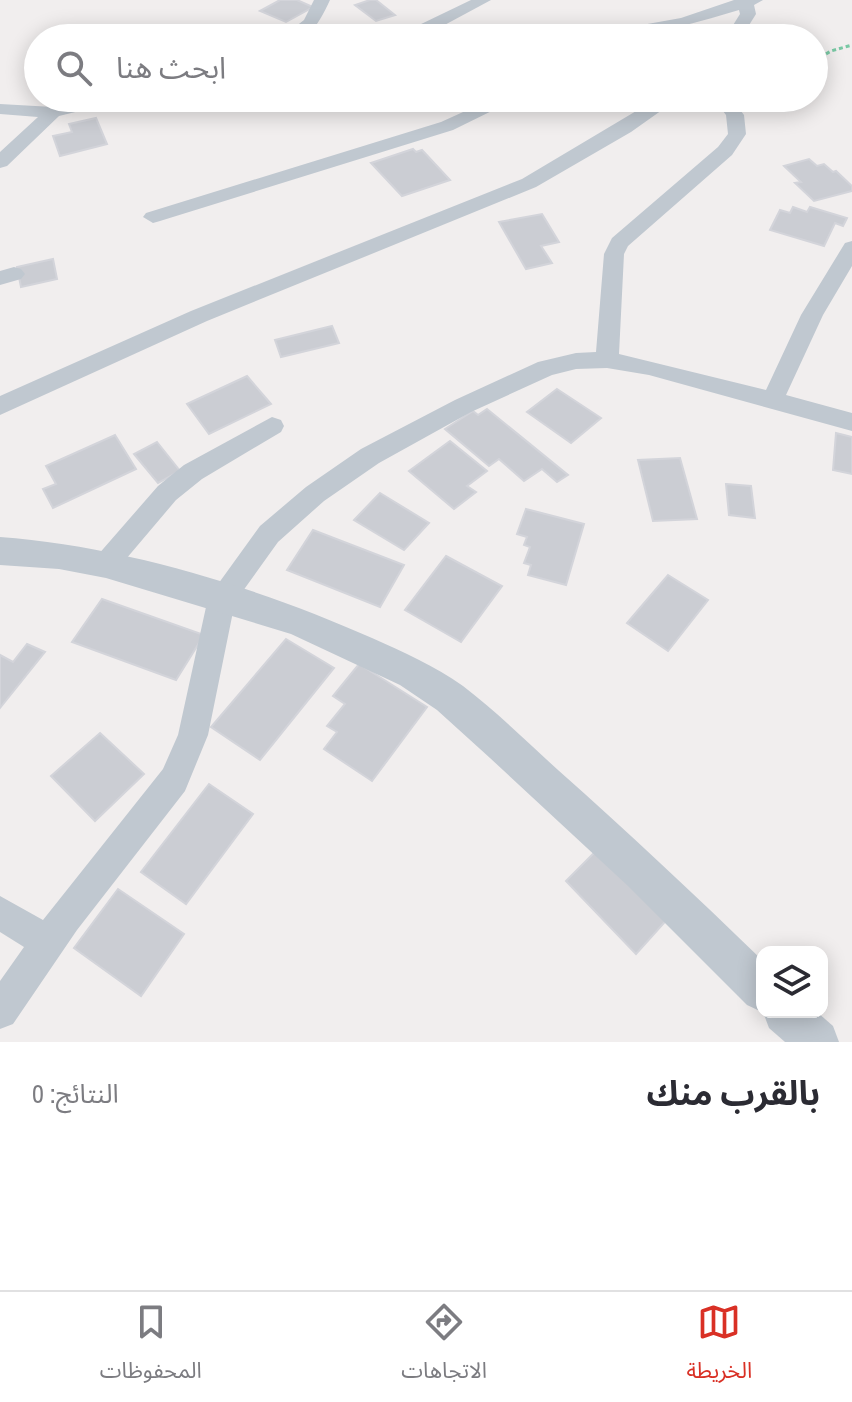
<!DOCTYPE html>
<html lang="ar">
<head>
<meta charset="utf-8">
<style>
  body { margin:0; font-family:"Archivo Narrow","Noto Sans Arabic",sans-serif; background:#f2f2f3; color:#2b2b33; direction:rtl }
  .controls { position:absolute; right:24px; bottom:24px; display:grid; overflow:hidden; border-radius:16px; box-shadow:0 4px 20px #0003 }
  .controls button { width:72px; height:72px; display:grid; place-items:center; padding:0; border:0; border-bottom:2px solid #e1e1e2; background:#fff; color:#2b2b33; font:40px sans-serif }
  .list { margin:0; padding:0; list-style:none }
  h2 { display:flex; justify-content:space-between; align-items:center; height:104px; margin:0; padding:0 32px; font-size:34px }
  h2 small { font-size:26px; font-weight:400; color:#7c7c81 }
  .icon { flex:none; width:44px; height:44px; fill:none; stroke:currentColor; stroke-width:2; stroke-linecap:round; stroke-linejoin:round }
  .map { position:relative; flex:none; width:852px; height:1042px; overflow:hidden; direction:ltr }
  .search { position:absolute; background:#fff; box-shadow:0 4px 20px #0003; left:24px; right:24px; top:24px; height:88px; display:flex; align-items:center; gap:20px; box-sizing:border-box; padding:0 28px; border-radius:44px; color:#7c7c81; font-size:30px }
  .sheet { height:248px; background:#fff }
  nav { display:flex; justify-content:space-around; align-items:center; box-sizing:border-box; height:112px; border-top:2px solid #e1e1e2; background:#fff; font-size:22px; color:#7c7c81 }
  nav a { display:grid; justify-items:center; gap:4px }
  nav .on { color:#d93025 }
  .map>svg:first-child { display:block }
</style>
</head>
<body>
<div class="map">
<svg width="852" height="1042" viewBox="0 0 852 1042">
  <rect width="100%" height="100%" fill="#f1eeee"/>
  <g fill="#cbcdd3" stroke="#d3d4da" stroke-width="2">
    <polygon points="280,0 297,0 313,7 286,22 260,11"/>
    <polygon points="370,0 376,0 395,15 376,21 355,5"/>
    <polygon points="96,118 107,144 60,156 53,136 72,132 69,124"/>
    <polygon points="413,149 416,152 422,150 450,180 402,196 371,163"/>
    <polygon points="809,159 817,166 824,164 833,172 836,171 852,186 852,191 814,201 795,183 801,182 784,166"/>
    <polygon points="793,207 807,212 810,207 847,218 843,226 835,223 824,246 770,230 780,210 790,213"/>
    <polygon points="542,214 559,242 541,246 552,263 526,269 499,222"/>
    <polygon points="53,259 57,279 21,287 17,267"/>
    <polygon points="332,326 339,343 281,357 275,340"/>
    <polygon points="247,376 271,404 209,434 187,404"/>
    <polygon points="557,389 601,418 571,443 527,412"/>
    <polygon points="487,409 568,475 557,482 542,469 524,481 499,459 489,466 445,429 473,411 478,415"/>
    <polygon points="836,433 852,437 852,474 833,470"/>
    <polygon points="115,435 136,469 53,508 43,489 56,484 46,466"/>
    <polygon points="450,441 487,471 467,486 476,492 454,509 409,471"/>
    <polygon points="157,442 180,471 158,483 134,454"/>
    <polygon points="680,458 697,519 653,521 638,460"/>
    <polygon points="726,484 751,486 755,518 729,515"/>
    <polygon points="380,493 429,523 404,550 354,520"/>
    <polygon points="526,509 584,524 566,585 528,575 531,565 524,563 530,547 524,545 527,537 517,534"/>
    <polygon points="313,530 404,565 380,607 287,570"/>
    <polygon points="446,556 502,586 461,642 405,610"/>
    <polygon points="668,575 708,600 668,651 627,623"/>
    <polygon points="102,599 204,635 176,680 72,642"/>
    <polygon points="286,639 334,668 260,760 211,727"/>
    <polygon points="27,644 45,652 0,708 0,655 13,662"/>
    <polygon points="359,664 427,707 372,781 324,749 337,732 327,726 345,704 333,696"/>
    <polygon points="100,733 144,774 95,821 51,776"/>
    <polygon points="209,784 253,814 186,904 141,872"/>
    <polygon points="601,846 671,915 636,954 566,881"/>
    <polygon points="118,889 184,934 141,996 74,948"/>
  </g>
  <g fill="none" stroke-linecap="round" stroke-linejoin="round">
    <g stroke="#79c8a4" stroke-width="3" stroke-dasharray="4 3" stroke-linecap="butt">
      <polyline points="814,61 831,51 852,45"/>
      <polyline points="748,107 761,98"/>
    </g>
    <g fill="#c0c8d0" fill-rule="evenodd">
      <path d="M 314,0 L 330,0 C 317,27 312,38 281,38 L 304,20 Z"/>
      <polygon points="471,0 491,0 439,28 473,33 481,38 422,35 372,38 374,35 417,26"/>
      <path d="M 734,0 L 763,0 L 754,5 L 756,14 L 741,38 L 725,38 L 740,14 L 739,10 C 689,25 641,38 589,38 L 597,33 L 681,18 Z"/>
      <polygon points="88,98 119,98 116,102 59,116 7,166 0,168 0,152 38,117 0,114 0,104 53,107"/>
      <polygon points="494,98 518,98 453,130 160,221 153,223 143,217 146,213 441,122"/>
      <polygon points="658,98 679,98 631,132 536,187 207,321 0,415 0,396 191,311 522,179"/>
      <polygon points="713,98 731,98 744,115 746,134 732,155 628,246 624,254 619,354 766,390 801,315 845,243 852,241 852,266 823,315 786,395 852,413 852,431 649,375 607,368 576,369 552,375 471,412 379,463 324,501 278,542 235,602 208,735 185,791 77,930 13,1024 0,1029 0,981 24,947 0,932 0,896 43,920 163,769 178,735 208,598 260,526 306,487 361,449 455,400 538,362 576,353 596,352 604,254 612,238 718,147 728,134 726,115"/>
      <polygon points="14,267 21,269 25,274 21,279 0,285 0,271"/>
      <polygon points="272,417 281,420 284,426 281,432 202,479 176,500 115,572 106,575 97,572 93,564 97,556 158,486 184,465"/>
    </g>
    <g fill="#c0c8d0" fill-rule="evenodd">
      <path d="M 0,537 C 123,546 260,588 372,638 C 403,652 435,666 463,686 C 496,711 527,742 558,770 C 628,832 695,895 762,960 L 762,1012 L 747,1005 L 628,886 L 490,758 L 437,710 L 400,685 L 291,634 L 222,613 L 106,578 L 59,569 L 0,565 Z"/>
      <polygon points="763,1012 817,1012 833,1026 839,1042 785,1042 769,1028"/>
    </g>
  </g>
</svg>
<div class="controls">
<button><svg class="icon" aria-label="layers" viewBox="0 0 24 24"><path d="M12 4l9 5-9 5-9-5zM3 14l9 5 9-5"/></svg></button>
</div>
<div class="search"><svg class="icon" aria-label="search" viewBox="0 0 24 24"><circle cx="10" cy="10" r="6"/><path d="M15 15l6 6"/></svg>ابحث هنا</div>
</div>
<section class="sheet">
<h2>بالقرب منك<small>النتائج: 0</small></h2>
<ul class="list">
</ul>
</section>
<nav>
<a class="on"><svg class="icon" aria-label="map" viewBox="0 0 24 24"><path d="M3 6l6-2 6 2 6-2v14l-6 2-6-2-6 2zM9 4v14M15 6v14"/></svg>الخريطة</a>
<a><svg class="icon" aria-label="directions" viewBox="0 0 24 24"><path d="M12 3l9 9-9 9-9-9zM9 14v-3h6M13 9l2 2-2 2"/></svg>الاتجاهات</a>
<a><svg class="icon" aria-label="saved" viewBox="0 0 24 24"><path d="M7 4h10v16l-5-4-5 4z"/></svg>المحفوظات</a>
</nav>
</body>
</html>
